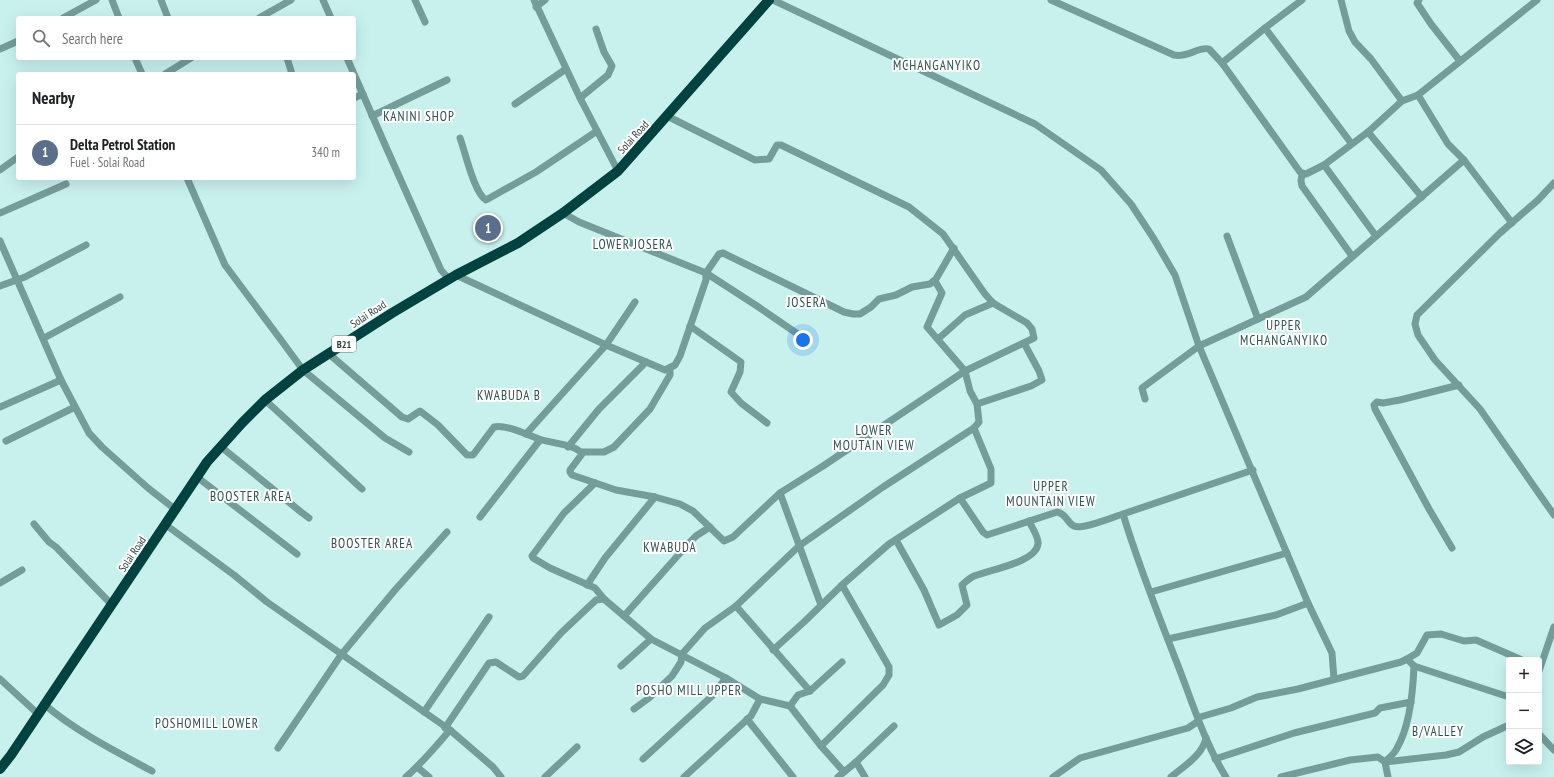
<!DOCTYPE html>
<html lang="en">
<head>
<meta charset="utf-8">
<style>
  body { margin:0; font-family:"PT Sans Narrow",sans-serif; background:#f2f2f2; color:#202124 }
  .controls { position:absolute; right:12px; bottom:12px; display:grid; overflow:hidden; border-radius:4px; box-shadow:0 4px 16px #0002 }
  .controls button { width:36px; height:36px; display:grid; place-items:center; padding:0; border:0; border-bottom:1px solid #e0e0e0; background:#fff; color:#202124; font:20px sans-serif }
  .you { position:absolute; left:803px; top:340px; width:14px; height:14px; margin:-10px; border:3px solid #fff; border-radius:50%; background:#1a73e8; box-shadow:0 0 0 6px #1a73e833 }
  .badge { display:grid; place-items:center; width:26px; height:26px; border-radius:50%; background:#1c6965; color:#fff; font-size:13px; font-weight:700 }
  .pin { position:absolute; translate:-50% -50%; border:2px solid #fff; box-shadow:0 1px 4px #0006 }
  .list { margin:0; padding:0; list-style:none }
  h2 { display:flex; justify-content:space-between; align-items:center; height:52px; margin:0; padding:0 16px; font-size:17px }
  h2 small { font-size:13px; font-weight:400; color:#757577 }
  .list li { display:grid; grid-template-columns:26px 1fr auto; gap:12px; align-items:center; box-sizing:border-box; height:56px; padding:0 16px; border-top:1px solid #e0e0e0 }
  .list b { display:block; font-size:15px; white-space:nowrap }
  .list p { margin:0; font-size:13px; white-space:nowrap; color:#757577 }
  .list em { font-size:13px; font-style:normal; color:#757577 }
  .icon { flex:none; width:22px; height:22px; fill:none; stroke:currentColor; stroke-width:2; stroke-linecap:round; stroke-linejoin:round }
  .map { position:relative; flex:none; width:1554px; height:777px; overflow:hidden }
  .search { position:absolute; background:#fff; box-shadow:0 4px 16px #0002; left:16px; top:16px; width:340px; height:44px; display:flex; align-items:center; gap:10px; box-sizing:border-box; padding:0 14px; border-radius:4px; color:#757577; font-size:15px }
  .panel { position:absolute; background:#fff; box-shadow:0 4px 16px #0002; left:16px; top:72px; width:340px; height:108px; border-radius:4px }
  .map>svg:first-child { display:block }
</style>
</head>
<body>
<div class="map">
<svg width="1554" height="777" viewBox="0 0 1554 777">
  <rect width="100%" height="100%" fill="#c8f1ee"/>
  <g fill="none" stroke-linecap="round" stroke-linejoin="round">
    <g stroke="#749d9a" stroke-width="7">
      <polyline points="112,0 119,18"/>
      <polyline points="161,0 168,18"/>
      <polyline points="323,0 331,18"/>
      <polyline points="415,0 425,22"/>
      <polyline points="534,0 580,98 618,171"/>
      <polyline points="773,0 1035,124 1101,170 1131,204 1154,239 1175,275 1199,346 1308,603 1332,653 1334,679"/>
      <path d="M 1051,0 L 1174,55 C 1188,58 1199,46 1209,49 L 1222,63 L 1300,172 L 1306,174 L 1324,165 L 1376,236"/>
      <polyline points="1341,0 1349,31 1355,42 1371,59 1402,101 1418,95 1537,0"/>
      <polyline points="1419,0 1417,3 1431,24 1460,61"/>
      <polyline points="536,7 545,0"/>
      <polyline points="63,18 96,0"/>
      <polyline points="259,18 291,0"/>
      <polyline points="1265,28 1351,143"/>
      <polyline points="0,49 18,41"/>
      <polyline points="135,58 142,74"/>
      <polyline points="287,58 292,74"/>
      <polyline points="347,58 386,147 441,270 449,279"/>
      <polyline points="1222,63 1265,28 1302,0"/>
      <polyline points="165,74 191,58"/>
      <polyline points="354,98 363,94"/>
      <polyline points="580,98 608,75 612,66 604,52 596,29"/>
      <polyline points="515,104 566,69"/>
      <polyline points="372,116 447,80"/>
      <polyline points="1368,132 1422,197"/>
      <path d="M 460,138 C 465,151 474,193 486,200 L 536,172 L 597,131"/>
      <polyline points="1464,160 1512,223"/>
      <polyline points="1324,165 1368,132 1402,101"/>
      <polyline points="0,170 18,157"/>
      <polyline points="1302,174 1301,181 1302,186 1352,256"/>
      <polyline points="187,178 225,265 281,340 303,370 385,438 409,452"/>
      <polyline points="1554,183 1538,200 1500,233 1417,315 1415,324 1418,335 1435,360 1480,409 1554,515"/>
      <polyline points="0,213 66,184"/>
      <polyline points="563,213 579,222 706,273 757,306 805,339"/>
      <polyline points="1227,236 1258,319"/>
      <polyline points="0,241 61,380 89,433 102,447 148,488 176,510"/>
      <polyline points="456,275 606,345 665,370 675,365 680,356 706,280 706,273 719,254 723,253 844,312 853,314 860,314 871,307 879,299 896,295 912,287 930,284 936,279 954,248"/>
      <polyline points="0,286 25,277 86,245"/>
      <polyline points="690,326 741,362 740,372 731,392 741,403 767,423"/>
      <polyline points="44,338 120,297"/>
      <polyline points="938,339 965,315 993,303"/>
      <path d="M 329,354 L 402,417 L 408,419 L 420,411 L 438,425 L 467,455 L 473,455 L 494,427 C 506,424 527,435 539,439 C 549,443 577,444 582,454 L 570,470 L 570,472 L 572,475 L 616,490 L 655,497 L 680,504 L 693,511 L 724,541 L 733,537 L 780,493 L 823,466 L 965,371 L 927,327 L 942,293 L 935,281"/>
      <polyline points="1145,399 1142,388 1199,346 1306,297 1464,160 1448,144 1418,95"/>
      <polyline points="265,400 362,489"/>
      <polyline points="977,404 1031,386 1042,380 1039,371 1024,343"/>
      <polyline points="0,407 61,380"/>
      <polyline points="526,434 606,345 635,302"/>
      <polyline points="6,441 75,407"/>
      <polyline points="220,446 301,512 309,518"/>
      <polyline points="568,447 599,409 646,362"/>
      <polyline points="582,452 604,452 614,447 650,409 670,375 670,369"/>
      <polyline points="197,477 297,554"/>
      <polyline points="595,483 564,513 532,556 533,558 550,568 595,588 604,599"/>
      <polyline points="780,493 821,605"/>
      <path d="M 960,498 L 983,532 L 987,535 L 1057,512 C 1067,514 1067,523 1074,526 C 1082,530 1113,517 1123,514 C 1138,564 1158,614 1177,663 C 1192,701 1204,742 1226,777"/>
      <polyline points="1123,514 1253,470"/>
      <polyline points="480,517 540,440"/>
      <polyline points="34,524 49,542 56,547 112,605"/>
      <polyline points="166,525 234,575 267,602 450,730 493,767 501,777"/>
      <path d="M 896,540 L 924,590 L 939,625 L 957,615 L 967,605 L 962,585 C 965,582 969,579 972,577 C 987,570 1036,563 1038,544 C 1039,537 1032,528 1029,521"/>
      <polyline points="1452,548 1429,509 1375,409 1374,405 1377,402 1383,403 1400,400 1459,385"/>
      <polyline points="0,583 22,570"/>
      <polyline points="587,585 605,558 655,497"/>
      <polyline points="1151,592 1287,553"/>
      <polyline points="736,606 810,691"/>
      <polyline points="624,616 689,543 696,536 710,527"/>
      <polyline points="1168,639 1276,615 1308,603"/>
      <polyline points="773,650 804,622 842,585 889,544 960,498 991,483 991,469 974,428"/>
      <polyline points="1407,659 1417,653 1427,635 1441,634 1464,641 1476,640 1522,660"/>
      <polyline points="621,666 651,639"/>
      <polyline points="1414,666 1509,697"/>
      <polyline points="1539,671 1554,627"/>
      <polyline points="0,679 38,714"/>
      <path d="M 45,705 C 77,732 115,751 152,771"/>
      <polyline points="790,706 798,695 810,691 842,662"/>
      <polyline points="634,709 649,698 672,676 681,662 682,654 705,628 736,606 799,546 883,487 974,428 979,422 977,404 970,391 965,371 1034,338 1032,329 1027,323 993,303 985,294 943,234 909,207 781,145 777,145 769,159 755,160 667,116"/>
      <polyline points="424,712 489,617"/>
      <polyline points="747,719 793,777"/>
      <polyline points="445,728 489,663 496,662 519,677 523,676 561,633 596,600 604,599 651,639 726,678 760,699 790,706 821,746 844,772"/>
      <polyline points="1539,734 1554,750"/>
      <polyline points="821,746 883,685 889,675 889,667 842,585"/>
      <polyline points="278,748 341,655 395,590 447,532"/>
      <polyline points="643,759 712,696 726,678"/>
      <polyline points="1215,759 1294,733 1375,713 1380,708 1411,702"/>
      <polyline points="856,762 865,777"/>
      <polyline points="1385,762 1446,755 1459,752 1483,737 1509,725"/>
      <polyline points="417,767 429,777"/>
      <path d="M 406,777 C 422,763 436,746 450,730"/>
      <polyline points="545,777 577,747"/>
      <polyline points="684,777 751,716 760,699"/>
      <polyline points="838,777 856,762 894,726"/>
      <path d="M 1053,777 L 1080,758 L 1188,728 L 1197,722 L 1200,717 L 1231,708 L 1257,697 L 1298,689 L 1401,662 L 1407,659 L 1414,666 C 1413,691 1410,726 1397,748 C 1395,753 1389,758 1385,762"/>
      <path d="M 1171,777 C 1184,766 1202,756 1206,738"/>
      <polyline points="1281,777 1350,760 1378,757 1385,762 1388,777"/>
    </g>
    <polyline stroke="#004240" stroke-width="10" points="0,769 11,755 207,462 242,423 265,400 303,370 392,313 456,275 518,243 563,213 618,171 769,0"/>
  </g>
  <g text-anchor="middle" stroke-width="4" stroke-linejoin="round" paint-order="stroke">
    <rect fill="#fff" stroke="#6a7574" stroke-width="1" x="332" y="336" width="24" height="16" rx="3"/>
    <g font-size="10" font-weight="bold" fill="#2a3a39">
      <text x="344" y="348">B21</text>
    </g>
    <g font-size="11" fill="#2a3a39" stroke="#fff">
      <text transform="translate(633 137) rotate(-48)" y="4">Solai Road</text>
      <text transform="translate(368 314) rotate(-33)" y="4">Solai Road</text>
      <text transform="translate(132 554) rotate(-56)" y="4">Solai Road</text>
    </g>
    <g font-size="13" letter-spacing="1" fill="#2c514e" stroke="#fff">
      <text x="937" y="70">MCHANGANYIKO</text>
      <text x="419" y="121">KANINI SHOP</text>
      <text x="633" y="249">LOWER JOSERA</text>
      <text x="807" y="307">JOSERA</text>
      <text x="1284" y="330">UPPER<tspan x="1284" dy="15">MCHANGANYIKO</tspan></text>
      <text x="509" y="400">KWABUDA B</text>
      <text x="874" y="435">LOWER<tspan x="874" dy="15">MOUTAIN VIEW</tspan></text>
      <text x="1051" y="491">UPPER<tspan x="1051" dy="15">MOUNTAIN VIEW</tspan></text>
      <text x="251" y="501">BOOSTER AREA</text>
      <text x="372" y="548">BOOSTER AREA</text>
      <text x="670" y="552">KWABUDA</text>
      <text x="689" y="695">POSHO MILL UPPER</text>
      <text x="207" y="728">POSHOMILL LOWER</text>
      <text x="1438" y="736">B/VALLEY</text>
    </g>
  </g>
</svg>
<div class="controls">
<button>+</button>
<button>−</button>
<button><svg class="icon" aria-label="layers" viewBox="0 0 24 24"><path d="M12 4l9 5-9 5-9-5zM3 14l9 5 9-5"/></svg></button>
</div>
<div class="you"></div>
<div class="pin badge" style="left:488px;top:228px;background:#5c6f8a">1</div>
<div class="search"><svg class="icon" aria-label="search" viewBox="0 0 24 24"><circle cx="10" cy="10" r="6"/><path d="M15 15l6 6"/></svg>Search here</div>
<section class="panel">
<h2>Nearby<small></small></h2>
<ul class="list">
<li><span class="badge" style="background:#5c6f8a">1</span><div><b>Delta Petrol Station</b><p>Fuel · Solai Road</p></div><em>340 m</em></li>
</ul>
</section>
</div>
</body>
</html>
